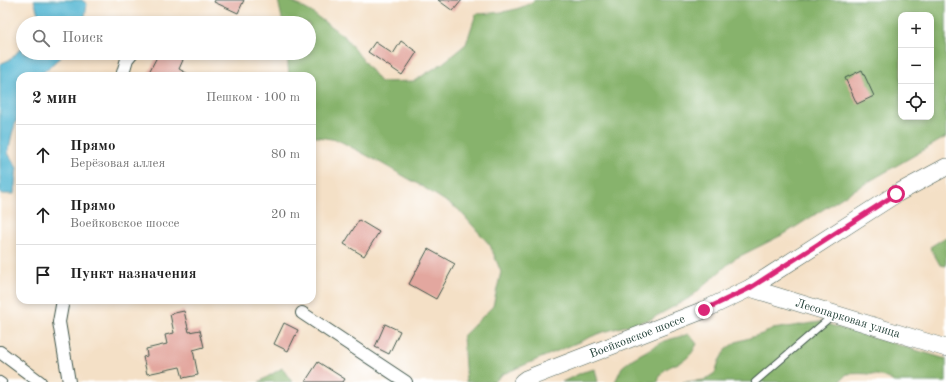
<!DOCTYPE html>
<html lang="ru">
<head>
<meta charset="utf-8">
<style>
  body { margin:0; font-family:"Old Standard TT",serif; background:#f6f6f6; color:#222 }
  .controls { position:absolute; right:12px; top:12px; display:grid; overflow:hidden; border-radius:8px; box-shadow:0 2px 6px #0003 }
  .controls button { width:36px; height:36px; display:grid; place-items:center; padding:0; border:0; border-bottom:1px solid #e0e0e0; background:#fff; color:#222; font:20px sans-serif }
  .stop { position:absolute; width:12px; height:12px; margin:-9px; border:3px solid #db2777; border-radius:50%; background:#fff }
  .stop.end { background:#db2777; border-color:#fff; box-shadow:0 1px 4px #0008 }
  .list { margin:0; padding:0; list-style:none }
  h2 { display:flex; justify-content:space-between; align-items:center; height:52px; margin:0; padding:0 16px; font-size:17px }
  h2 small { font-size:13px; font-weight:400; color:#767676 }
  .list li { display:grid; grid-template-columns:26px 1fr auto; gap:12px; align-items:center; box-sizing:border-box; height:60px; padding:0 16px; border-top:1px solid #e0e0e0 }
  .list b { display:block; font-size:15px; white-space:nowrap }
  .list p { margin:0; font-size:13px; white-space:nowrap; color:#767676 }
  .list em { font-size:13px; font-style:normal; color:#767676 }
  .icon { flex:none; width:22px; height:22px; fill:none; stroke:currentColor; stroke-width:2; stroke-linecap:round; stroke-linejoin:round }
  .map { position:relative; flex:none; width:946px; height:382px; overflow:hidden }
  .search { position:absolute; background:#fff; box-shadow:0 2px 6px #0003; left:16px; top:16px; width:300px; height:44px; display:flex; align-items:center; gap:10px; box-sizing:border-box; padding:0 14px; border-radius:22px; color:#767676; font-size:15px }
  .panel { position:absolute; background:#fff; box-shadow:0 2px 6px #0003; left:16px; top:72px; width:300px; height:232px; border-radius:12px }
  .map>svg:first-child { display:block }
</style>
</head>
<body>
<div class="map">
<svg width="946" height="382" viewBox="0 0 946 382">
  <rect width="100%" height="100%" fill="#fff"/>
  <filter id="ink" filterUnits="userSpaceOnUse"><feTurbulence type="fractalNoise" baseFrequency=".025" numOctaves="2"/><feDisplacementMap in="SourceGraphic" scale="8" xChannelSelector="R" yChannelSelector="G"/><feConvolveMatrix kernelMatrix="1 2 1 2 8 2 1 2 1" color-interpolation-filters="sRGB"/></filter>
  <filter id="wash" filterUnits="userSpaceOnUse"><feTurbulence type="fractalNoise" baseFrequency=".012" numOctaves="4" result="noise"/><feDisplacementMap in="SourceGraphic" scale="16" xChannelSelector="R" yChannelSelector="G"/><feGaussianBlur stdDeviation="0.9" result="paint"/><feColorMatrix in="noise" values="0 0 0 0 0 0 0 0 0 0 0 0 0 0 0 0 0 1.4 0 .05"/><feComposite in="paint" operator="in"/></filter>
  <g filter="url(#wash)">
    <rect width="100%" height="100%" fill="#f4e0c6"/>
    <g fill="#87b36c" stroke="#537850" fill-rule="evenodd">
      <path d="M 278,0 L 289,0 L 311,12 L 345,37 L 380,82 L 414,81 L 443,63 L 466,44 L 476,14 C 496,13 519,12 535,0 L 946,0 L 946,137 L 849,193 L 786,233 L 734,259 L 691,297 L 651,319 L 600,333 L 503,374 L 494,382 L 466,382 L 463,336 L 493,306 L 501,272 L 490,245 L 458,209 L 423,187 L 381,163 L 338,140 L 312,136 L 312,76 L 289,76 L 287,53 L 309,53 L 309,23 L 283,23 ZM 901,15 L 931,15 L 931,117 L 901,117 Z"/>
      <polygon points="946,237 946,266 940,265 930,247"/>
      <path d="M 820,322 L 946,359 L 946,382 L 894,382 C 881,373 863,373 847,374 L 839,382 L 683,382 L 704,380 L 715,373 L 719,361 L 726,349 L 736,342 L 762,334 L 773,329 Z"/>
      <path d="M 689,334 L 697,344 C 695,347 693,352 690,355 C 680,367 662,363 658,382 L 615,382 L 622,367 L 632,359 L 664,341 Z"/>
      <polygon points="282,368 292,382 259,382"/>
      <polygon points="595,369 598,382 562,382 583,372"/>
    </g>
    <g fill="#53b6d2" stroke="#397a83">
      <polygon points="34,0 82,0 87,4 84,23 37,23 39,17"/>
      <polygon points="23,46 23,53 65,53 39,76 20,76 20,109 12,134 8,153 17,168 14,194 3,194 0,192 0,64 11,59"/>
    </g>
    <g id="blocks">
      <g fill="#e3a79f">
        <polygon points="215,0 244,0 238,13 214,2"/>
        <polygon points="438,0 462,0 453,11"/>
        <polygon points="401,41 417,52 402,75 368,52 375,42 393,54"/>
        <polygon points="159,53 172,53 183,60 179,69 192,76 147,76"/>
        <polygon points="862,70 874,96 857,104 845,78"/>
        <polygon points="359,220 379,232 364,256 344,244"/>
        <polygon points="428,249 455,264 436,299 409,284"/>
        <polygon points="184,311 189,332 200,330 204,347 193,350 198,375 183,378 180,367 147,374 143,357 147,356 146,349 167,344 165,335 174,333 170,314"/>
        <polygon points="284,323 298,330 288,351 274,344"/>
        <polygon points="385,324 400,331 389,354 375,347"/>
        <polygon points="318,362 345,379 343,382 305,382"/>
      </g>
    </g>
  </g>
  <g filter="url(#ink)">
    <use href="#blocks" fill-opacity="0" stroke="#3f554a" stroke-width="1"/>
    <g fill="none" stroke-linecap="round" stroke-linejoin="round">
      <g stroke="#3f554a" stroke-width="8">
        <g id="lane">
          <polyline points="0,380 3,382"/>
          <polyline points="755,382 833,315"/>
        </g>
      </g>
      <g stroke="#3f554a" stroke-width="14">
        <g id="street">
          <polyline points="122,76 127,59 132,53"/>
          <polyline points="63,300 59,322 69,382"/>
          <polyline points="302,313 406,382"/>
          <polyline points="0,352 40,382"/>
        </g>
      </g>
      <g stroke="#3f554a" stroke-width="18">
        <g id="secondary">
          <polyline points="750,288 946,348"/>
          <polyline points="522,382 526,379 704,310 750,288 896,194 946,167"/>
        </g>
      </g>
      <use href="#lane" stroke="#fff" stroke-width="6"/>
      <use href="#street" stroke="#fff" stroke-width="12"/>
      <use href="#secondary" stroke="#fff" stroke-width="17"/>
    </g>
  </g>
  <g fill="none" stroke-linecap="round" stroke-linejoin="round" filter="url(#ink)">
    <polyline stroke="#db2777" stroke-width="5" points="704,310 750,288 896,194"/>
  </g>
  <g text-anchor="middle" stroke-width="3" stroke-linejoin="round" paint-order="stroke">
    <g font-size="12" fill="#1f3d34" stroke="#fff">
      <text transform="translate(848 318) rotate(17)" y="4">Лесопарковая улица</text>
      <text transform="translate(637 336) rotate(-21)" y="4">Воейковское шоссе</text>
    </g>
  </g>
</svg>
<div class="controls">
<button>+</button>
<button>−</button>
<button><svg class="icon" aria-label="locate" viewBox="0 0 24 24"><circle cx="12" cy="12" r="6"/><path d="M12 2v4M12 18v4M2 12h4M18 12h4"/></svg></button>
</div>
<div class="stop" style="left:896px;top:194px"></div>
<div class="stop end" style="left:704px;top:310px"></div>
<div class="search"><svg class="icon" aria-label="search" viewBox="0 0 24 24"><circle cx="10" cy="10" r="6"/><path d="M15 15l6 6"/></svg>Поиск</div>
<section class="panel">
<h2>2 мин<small>Пешком · 100 m</small></h2>
<ul class="list">
<li><svg class="icon" aria-label="ahead" viewBox="0 0 24 24"><path d="M12 20V5M6 11l6-6 6 6"/></svg><div><b>Прямо</b><p>Берёзовая аллея</p></div><em>80 m</em></li>
<li><svg class="icon" aria-label="ahead" viewBox="0 0 24 24"><path d="M12 20V5M6 11l6-6 6 6"/></svg><div><b>Прямо</b><p>Воейковское шоссе</p></div><em>20 m</em></li>
<li><svg class="icon" aria-label="arrive" viewBox="0 0 24 24"><path d="M6 21V4h12l-3 4 3 4H6"/></svg><div><b>Пункт назначения</b></div></li>
</ul>
</section>
</div>
</body>
</html>
